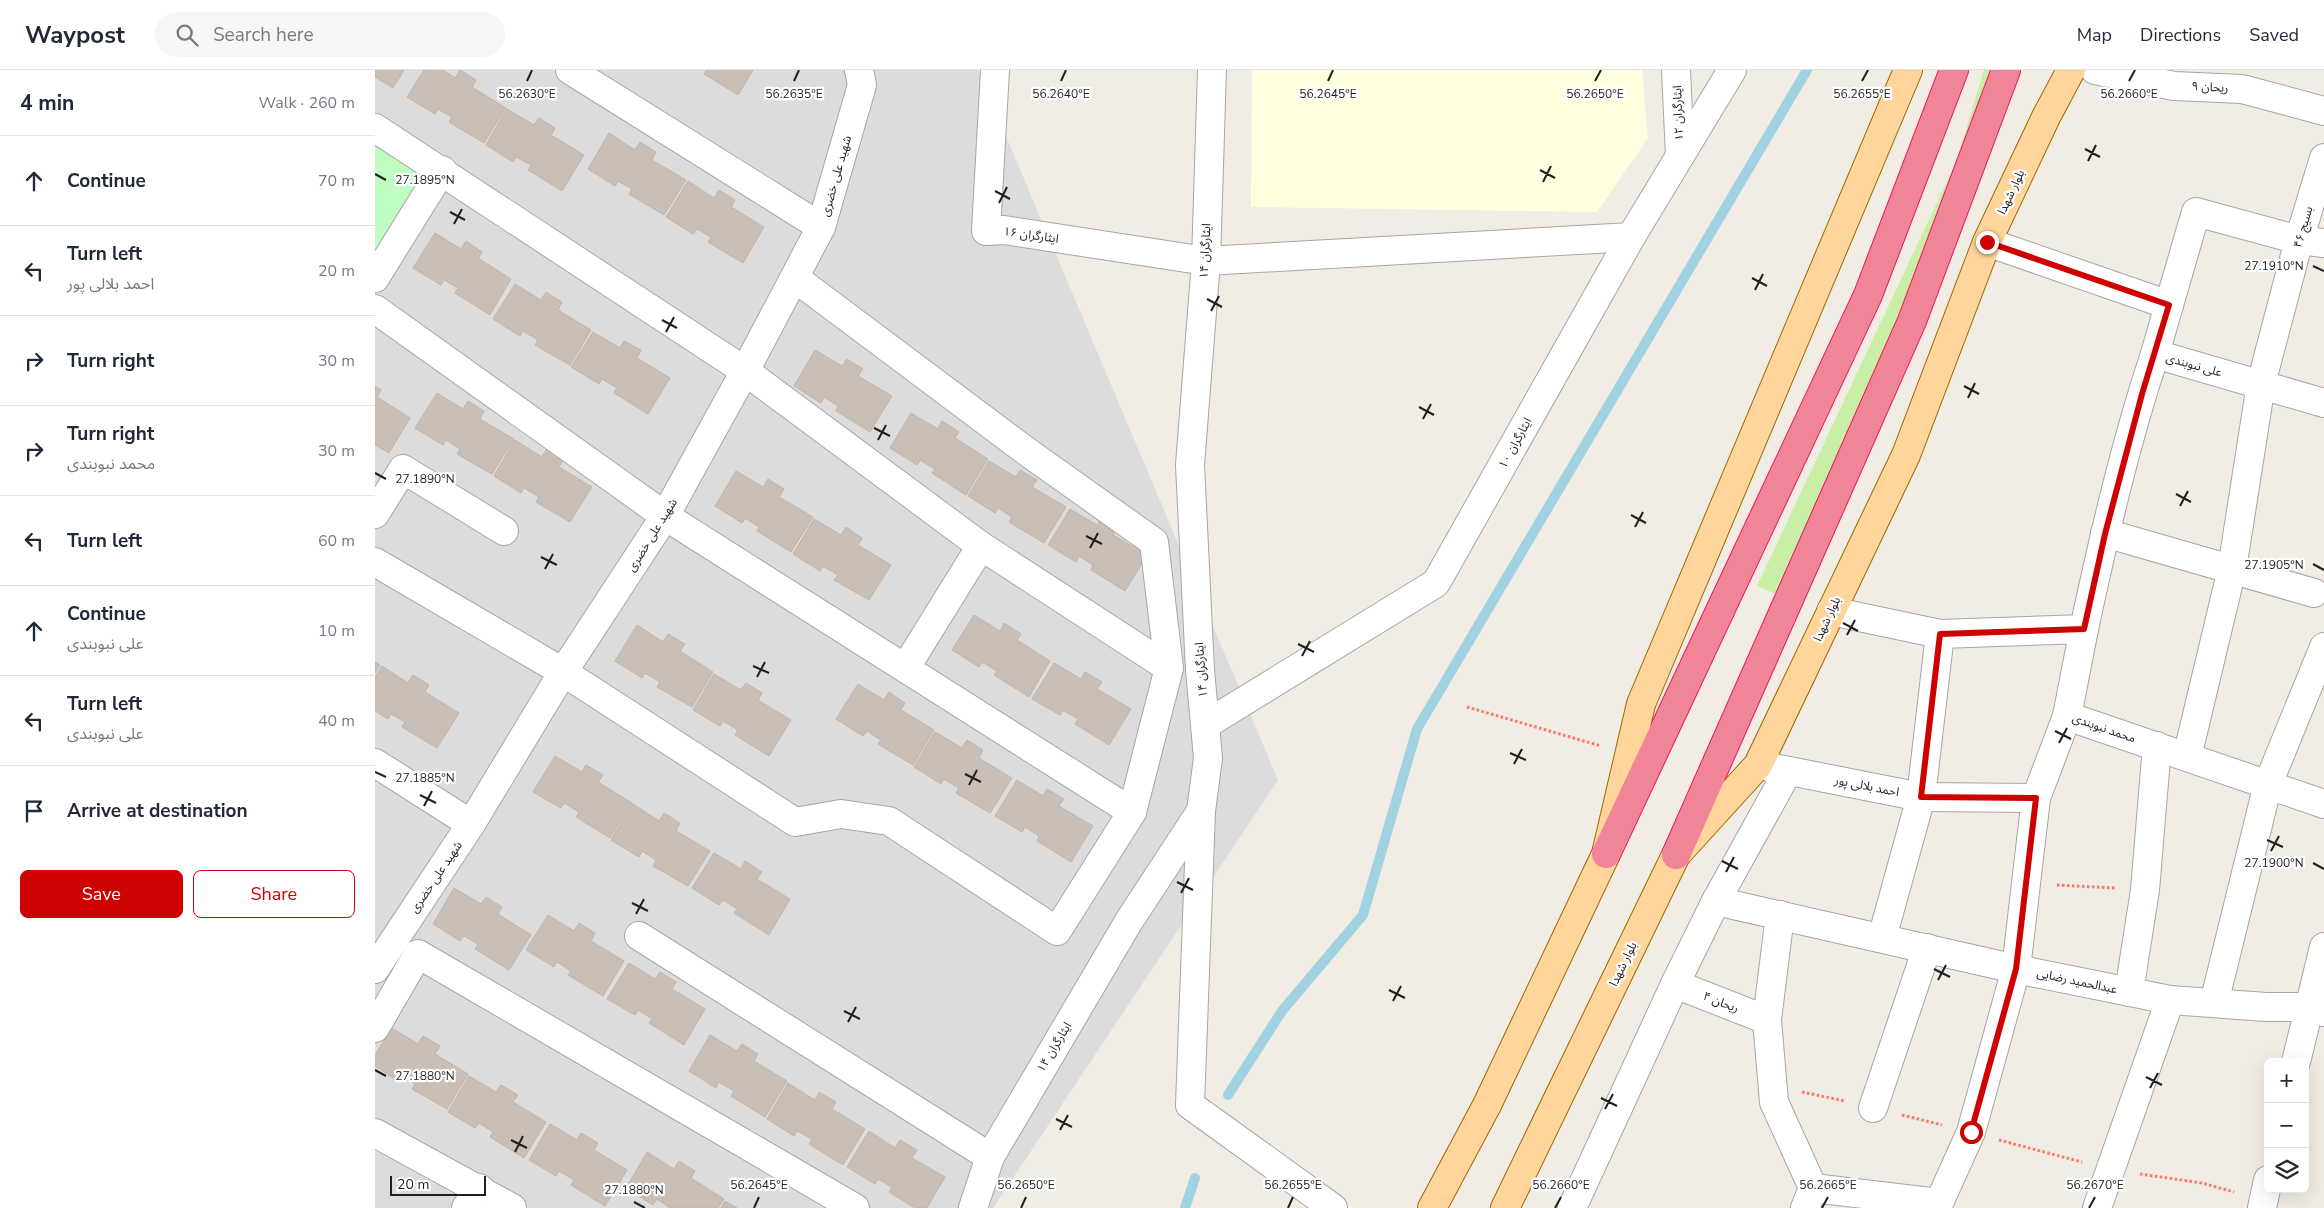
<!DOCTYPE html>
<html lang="en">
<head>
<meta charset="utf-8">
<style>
  body { margin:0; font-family:"Nunito Sans","Noto Sans Arabic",sans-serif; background:#f6f6f7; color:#1f2937 }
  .controls { position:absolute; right:15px; bottom:15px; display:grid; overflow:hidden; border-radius:8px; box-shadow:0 5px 20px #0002 }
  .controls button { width:45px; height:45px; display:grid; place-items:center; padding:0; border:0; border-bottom:1px solid #e0e1e3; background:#fff; color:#1f2937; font:25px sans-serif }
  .scale { position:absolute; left:15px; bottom:12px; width:96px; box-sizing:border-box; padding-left:5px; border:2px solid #1f1f1f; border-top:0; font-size:14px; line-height:18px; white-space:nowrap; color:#1f1f1f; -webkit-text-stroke:4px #fff; paint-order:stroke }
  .stop { position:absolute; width:15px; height:15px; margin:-11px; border:4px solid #ce0200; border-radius:50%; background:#fff }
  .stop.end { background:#ce0200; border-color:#fff; box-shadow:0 1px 5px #0008 }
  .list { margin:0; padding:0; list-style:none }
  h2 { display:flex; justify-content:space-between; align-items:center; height:65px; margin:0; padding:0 20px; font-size:21px }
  h2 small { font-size:16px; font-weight:400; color:#747a83 }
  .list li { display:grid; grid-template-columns:32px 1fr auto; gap:15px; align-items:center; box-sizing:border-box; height:90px; padding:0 20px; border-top:1px solid #e0e1e3 }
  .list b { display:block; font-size:19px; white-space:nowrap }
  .list p { margin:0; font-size:16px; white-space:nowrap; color:#747a83 }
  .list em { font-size:16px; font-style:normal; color:#747a83 }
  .actions { display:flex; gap:10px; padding:15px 20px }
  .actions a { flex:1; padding:11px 0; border:1px solid #ce0200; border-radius:8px; text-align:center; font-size:18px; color:#ce0200 }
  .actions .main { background:#ce0200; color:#fff }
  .icon { flex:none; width:28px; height:28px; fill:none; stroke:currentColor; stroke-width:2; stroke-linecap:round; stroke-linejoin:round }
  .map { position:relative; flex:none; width:1949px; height:1138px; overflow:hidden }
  header { display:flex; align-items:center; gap:30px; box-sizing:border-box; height:70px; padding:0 25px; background:#fff; border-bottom:1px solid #e0e1e3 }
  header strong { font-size:24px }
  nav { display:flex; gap:28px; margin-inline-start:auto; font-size:18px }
  .search { width:350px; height:45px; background:#f6f6f7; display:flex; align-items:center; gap:12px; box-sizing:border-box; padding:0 18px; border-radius:28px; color:#747a83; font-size:19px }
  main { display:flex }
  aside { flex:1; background:#fff }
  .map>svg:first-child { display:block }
</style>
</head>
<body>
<header>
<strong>Waypost</strong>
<div class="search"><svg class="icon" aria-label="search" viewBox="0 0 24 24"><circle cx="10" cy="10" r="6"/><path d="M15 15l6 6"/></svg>Search here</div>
<nav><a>Map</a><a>Directions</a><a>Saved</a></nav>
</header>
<main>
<aside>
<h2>4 min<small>Walk · 260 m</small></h2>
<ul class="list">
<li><svg class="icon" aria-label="ahead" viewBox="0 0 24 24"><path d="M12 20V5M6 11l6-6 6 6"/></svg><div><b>Continue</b></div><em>70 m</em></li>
<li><svg class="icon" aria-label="left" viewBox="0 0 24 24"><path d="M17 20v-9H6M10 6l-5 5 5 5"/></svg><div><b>Turn left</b><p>احمد بلالی پور</p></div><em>20 m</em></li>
<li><svg class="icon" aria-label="right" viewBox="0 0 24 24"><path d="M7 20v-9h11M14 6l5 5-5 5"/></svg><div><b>Turn right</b></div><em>30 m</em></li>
<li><svg class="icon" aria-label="right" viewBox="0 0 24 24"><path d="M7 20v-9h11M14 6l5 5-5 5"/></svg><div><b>Turn right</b><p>محمد نبوبندی</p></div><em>30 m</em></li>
<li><svg class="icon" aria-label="left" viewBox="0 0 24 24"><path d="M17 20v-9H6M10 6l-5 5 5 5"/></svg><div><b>Turn left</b></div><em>60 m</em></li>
<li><svg class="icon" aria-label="ahead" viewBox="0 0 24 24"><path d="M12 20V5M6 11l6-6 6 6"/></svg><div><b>Continue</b><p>علی نبوبندی</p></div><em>10 m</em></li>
<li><svg class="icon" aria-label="left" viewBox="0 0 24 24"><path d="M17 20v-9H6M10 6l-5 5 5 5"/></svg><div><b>Turn left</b><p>علی نبوبندی</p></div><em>40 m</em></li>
<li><svg class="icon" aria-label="arrive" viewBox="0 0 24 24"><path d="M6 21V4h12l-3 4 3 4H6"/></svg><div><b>Arrive at destination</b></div></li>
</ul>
<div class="actions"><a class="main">Save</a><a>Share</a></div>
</aside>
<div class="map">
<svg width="1949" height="1138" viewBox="0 0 1949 1138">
  <rect width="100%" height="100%" fill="#f1ede4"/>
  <polygon fill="#dddcdc" points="0,0 603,0 903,710 618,1138 0,1138"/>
  <polygon fill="#ffffdf" points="877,0 1267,0 1273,68 1222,142 876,137"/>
  <polygon fill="#c9efa6" points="1609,0 1645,0 1405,526 1382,516 1581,92"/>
  <polygon fill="#befec3" points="0,76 48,105 0,181"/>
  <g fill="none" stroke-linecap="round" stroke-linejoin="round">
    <g stroke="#a1d2e2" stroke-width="10">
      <polyline points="853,1025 907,941 988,845 1042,659 1432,0"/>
      <polyline points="810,1138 820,1108"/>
    </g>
  </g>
  <g fill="#c9bfb7" stroke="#c4b3a5">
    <polygon points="0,0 29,0 18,18 0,7"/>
    <polygon points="49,0 68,0 80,8 85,0 101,10 97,17 131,38 109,73 74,52 77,47 63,39 60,44 32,27"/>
    <polygon points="331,0 378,0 363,25 329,4"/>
    <polygon points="132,39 159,55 164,48 180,58 176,65 209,85 187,121 153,100 156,95 141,87 138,92 111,75"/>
    <polygon points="234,63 260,80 265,72 281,82 277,90 311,110 289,145 254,124 257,119 243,111 240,116 213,99"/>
    <polygon points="313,111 339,128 344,120 360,130 356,137 389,157 368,193 333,172 336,167 322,159 318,164 291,147"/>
    <polygon points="60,163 86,179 91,171 107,182 103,188 136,209 115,245 80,223 83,218 69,210 66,215 38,198"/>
    <polygon points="140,214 166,230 171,222 187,232 183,240 216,260 195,295 160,275 163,270 148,261 145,266 118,249"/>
    <polygon points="218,262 245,278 249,271 266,280 262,288 295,308 273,344 239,323 242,318 227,309 224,314 196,297"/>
    <polygon points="440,280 467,296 472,289 488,299 483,306 517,326 495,362 461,341 463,336 449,327 446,333 419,316"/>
    <polygon points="0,316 6,320 2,327 35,348 14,383 0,375"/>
    <polygon points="62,323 88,339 93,331 109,341 105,349 139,369 117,404 82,384 85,379 71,370 68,375 40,358"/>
    <polygon points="536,343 563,359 567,351 584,362 580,368 613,389 591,425 557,403 560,399 545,390 542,395 515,378"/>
    <polygon points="140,370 167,387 172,379 188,390 184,397 217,417 195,452 161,432 164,427 149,418 146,423 119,406"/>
    <polygon points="614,391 641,407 645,400 662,410 657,417 691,437 669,473 634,452 637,447 623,438 620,443 593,426"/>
    <polygon points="361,401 388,417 393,409 409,419 404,427 438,447 416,482 382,461 384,457 370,448 367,453 340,436"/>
    <polygon points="695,439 722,455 726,448 742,458 738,465 772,485 750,521 716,500 718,495 704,486 701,492 673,475"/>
    <polygon points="439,449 466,465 471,457 487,468 483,475 516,495 494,530 459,510 463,505 448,496 445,501 418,484"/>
    <polygon points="599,545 625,561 629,553 646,564 642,570 675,591 654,627 619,605 622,601 607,592 604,597 577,580"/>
    <polygon points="262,555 288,572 293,564 310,574 305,581 338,602 317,637 282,617 285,612 270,603 267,608 240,591"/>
    <polygon points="0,592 5,595 0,603"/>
    <polygon points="679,593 706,609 710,602 727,612 722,619 756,639 734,675 700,654 703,649 688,640 685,645 657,629"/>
    <polygon points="7,596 33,613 38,605 54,615 50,622 84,643 62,678 27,657 30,652 16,644 13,649 0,641 0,607"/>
    <polygon points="339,604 366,620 371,613 387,623 383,630 416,650 394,686 360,665 363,660 348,651 345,656 318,640"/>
    <polygon points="483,614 509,630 514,622 530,633 526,640 559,660 538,695 503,674 506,670 492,661 488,666 461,649"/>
    <polygon points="560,662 587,678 592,670 608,680 604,688 637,708 615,743 581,723 584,718 569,709 566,714 539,697"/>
    <polygon points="180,686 207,702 211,695 228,705 223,712 257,733 235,768 201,747 204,742 189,733 186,738 158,722"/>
    <polygon points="642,710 668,726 672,719 689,729 684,736 718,756 696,792 662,771 664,766 650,757 647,762 620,746"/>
    <polygon points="258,734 284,751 289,743 305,753 301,761 335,781 313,816 278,796 281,790 267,781 264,787 236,770"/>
    <polygon points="339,783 366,799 370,791 387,802 382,809 415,829 394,865 359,843 362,839 348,830 344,835 317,818"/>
    <polygon points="79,818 106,834 111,827 127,837 123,844 156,865 134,900 100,879 103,874 89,866 85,871 58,854"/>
    <polygon points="173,845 199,861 204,853 220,863 216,871 249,891 228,926 193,905 196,901 182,892 179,897 151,880"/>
    <polygon points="254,893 280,909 285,902 301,912 297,919 330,939 309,975 274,953 277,949 263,940 260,945 232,929"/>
    <polygon points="17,958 43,974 48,966 65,976 60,984 93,1004 72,1039 37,1019 40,1014 26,1005 22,1010 0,996 0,985"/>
    <polygon points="335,965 362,981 367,974 383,984 379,991 412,1011 390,1047 356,1026 359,1021 344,1012 341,1018 314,1001"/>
    <polygon points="94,1006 121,1022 126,1015 143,1025 138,1032 171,1052 149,1088 115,1067 118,1062 104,1053 100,1058 73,1042"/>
    <polygon points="413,1013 440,1030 444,1022 461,1032 457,1039 490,1059 468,1095 434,1074 437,1069 422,1061 419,1066 392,1049"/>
    <polygon points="175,1054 202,1070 206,1063 223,1073 219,1080 252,1100 230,1136 196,1115 199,1110 184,1101 181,1106 154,1090"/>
    <polygon points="494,1061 520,1078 525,1070 542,1080 537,1088 570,1107 552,1138 540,1138 514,1122 517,1117 503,1109 500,1114 472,1097"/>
    <polygon points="272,1082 299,1099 304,1091 320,1101 316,1108 349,1129 343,1138 295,1138 282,1129 278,1135 251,1118"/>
    <polygon points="350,1131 362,1138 346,1138"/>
  </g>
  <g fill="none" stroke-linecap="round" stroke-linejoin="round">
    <g stroke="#a6a6a6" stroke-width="30">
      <g id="minor">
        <polyline points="195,0 446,157"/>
        <polyline points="620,0 611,161 629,160 831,191 1256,167"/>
        <polyline points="1301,0 1305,86"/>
        <polyline points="1720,0 1799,16 1867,19 1949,41"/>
        <polyline points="0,58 370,301 606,476 794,598"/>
        <polyline points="1612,172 1794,235 1780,284 1949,333"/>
        <polyline points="0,208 67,100"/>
        <polyline points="1794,235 1821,142 1924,170 1949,173"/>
        <polyline points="0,239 290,446 757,742"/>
        <polyline points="0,444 28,399 129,461"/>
        <polyline points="1730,463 1939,523"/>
        <polyline points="0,492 188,602 420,752 466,744 514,751 682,861 757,742 794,598 779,472 651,381 420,208"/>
        <polyline points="1456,541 1565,564 1709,559 1692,646 1949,734"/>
        <path d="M 1709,559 C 1729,466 1750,374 1780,284"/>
        <polyline points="531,597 606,476"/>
        <polyline points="830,655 1061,513 1256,167 1357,0"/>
        <polyline points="1812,687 1857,499 1886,314 1924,170 1949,88"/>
        <polyline points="0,693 96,754"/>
        <polyline points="1394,697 1546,727 1661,728"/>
        <polyline points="826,741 815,1035 958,1138"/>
        <polyline points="1341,831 1641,899 1795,930 1891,937 1935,937 1949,942"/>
        <polyline points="1405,845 1392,950 1399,1032 1438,1118 1430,1138"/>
        <polyline points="264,866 615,1087"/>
        <polyline points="1507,868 1546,727 1565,564"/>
        <polyline points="0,899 96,754 188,602 290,446 370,301 446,157 487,15 484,0"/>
        <polyline points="1300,914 1392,950"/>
        <polyline points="1754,922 1770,820 1782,676"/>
        <polyline points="1839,933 1893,714 1949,577"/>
        <polyline points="0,958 43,884 480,1138"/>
        <polyline points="1921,992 1949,877"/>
        <polyline points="1498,1038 1552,878"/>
        <polyline points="0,1063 137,1138"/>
        <polyline points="1438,1118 1564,1133 1596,1062 1641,899 1661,728 1692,646"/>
        <polyline points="91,1138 104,1118"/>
        <polyline points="598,1138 615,1087 754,851 826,741 833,688 825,600 815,395 831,191 837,0"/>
        <polyline points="1197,1138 1300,914 1341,831 1413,701"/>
        <polyline points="1722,1138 1795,930"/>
        <polyline points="1887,1138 1893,1110"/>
      </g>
    </g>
    <g stroke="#9a6900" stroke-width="30">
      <g id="major">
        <polyline points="1057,1138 1112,1035 1231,784 1266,634 1533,0"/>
        <polyline points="1130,1138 1301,785 1383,695 1531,385 1612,172 1671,47 1696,0"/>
      </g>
    </g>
    <g stroke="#eb155c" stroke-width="30">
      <g id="highway">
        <polyline points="1231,784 1493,225 1579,0"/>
        <polyline points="1301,785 1537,251 1631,0"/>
      </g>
    </g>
    <g stroke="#ff7867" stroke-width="3" stroke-dasharray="2.5 2.5" stroke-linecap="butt">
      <polyline points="1092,637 1226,676"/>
      <polyline points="1682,815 1741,818"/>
      <polyline points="1427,1022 1470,1031"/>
      <polyline points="1527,1045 1567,1055"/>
      <polyline points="1624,1070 1707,1092"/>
      <polyline points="1765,1104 1827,1113 1859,1122"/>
    </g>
    <use href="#minor" stroke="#fff" stroke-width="28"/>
    <use href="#major" stroke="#ffd59b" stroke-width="28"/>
    <use href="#highway" stroke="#ef8597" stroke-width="28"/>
  </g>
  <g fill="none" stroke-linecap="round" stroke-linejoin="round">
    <polyline stroke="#ce0200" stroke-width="6" points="1596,1062 1641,899 1661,728 1546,727 1565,564 1709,559 1730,464 1767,324 1794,235 1612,172"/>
  </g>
  <path fill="none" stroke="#1f1f1f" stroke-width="2" d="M 152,11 L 157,0M 419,11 L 424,0M 686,11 L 691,0M 953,11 L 958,0M 1220,11 L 1226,0M 1487,11 L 1493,0M 1754,11 L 1760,0M 1710,79 L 1725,87M 1713,91 L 1721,75M 1165,100 L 1180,108M 0,104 L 11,110M 1168,112 L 1176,96M 620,121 L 635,129M 624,133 L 632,117M 75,142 L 90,150M 79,154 L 87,139M 1938,196 L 1949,201M 1377,208 L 1392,216M 1380,220 L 1388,204M 832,229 L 847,237M 836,241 L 844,226M 287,250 L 302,258M 291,262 L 299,247M 1589,316 L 1604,324M 1593,328 L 1600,313M 1044,337 L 1059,345M 1048,349 L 1056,334M 499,358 L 515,366M 503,370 L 511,355M 0,403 L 11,409M 1801,424 L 1816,432M 1805,436 L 1813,421M 1256,445 L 1271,453M 1260,457 L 1268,442M 711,466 L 727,474M 715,478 L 723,463M 166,487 L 182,495M 1938,494 L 1949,500M 170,499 L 178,484M 1468,553 L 1483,561M 1472,565 L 1480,550M 923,574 L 939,582M 927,586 L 935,571M 378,596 L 394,603M 382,607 L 390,592M 1680,661 L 1696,669M 1684,673 L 1692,658M 1135,683 L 1151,690M 1139,694 L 1147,679M 0,702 L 11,707M 590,704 L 606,712M 594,715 L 602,700M 45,725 L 61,733M 49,736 L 57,721M 1892,770 L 1908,777M 1896,781 L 1904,766M 1347,791 L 1363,799M 1938,793 L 1949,799M 1351,802 L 1359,787M 802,812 L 818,820M 806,823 L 814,808M 257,833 L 273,841M 261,844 L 269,829M 1559,899 L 1575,907M 1563,910 L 1571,895M 1014,920 L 1030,928M 1018,931 L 1026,916M 469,941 L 485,949M 473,952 L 481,937M 0,1000 L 11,1006M 1771,1007 L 1787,1015M 1775,1018 L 1783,1003M 1226,1028 L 1242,1036M 1230,1039 L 1238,1024M 681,1049 L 697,1057M 685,1060 L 693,1045M 136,1070 L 152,1078M 140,1082 L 148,1066M 259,1132 L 270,1138M 379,1138 L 384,1127M 646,1138 L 651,1127M 913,1138 L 918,1127M 1180,1138 L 1186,1127M 1447,1138 L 1453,1127M 1714,1138 L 1720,1127"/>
  <g text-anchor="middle" stroke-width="4.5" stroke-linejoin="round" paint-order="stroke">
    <g font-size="12" fill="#1f1f1f" stroke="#fff">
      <text transform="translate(1835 17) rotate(3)" y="4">ریحان ۹</text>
      <text transform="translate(1303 43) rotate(-92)" y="4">ایثارگران ۱۲</text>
      <text transform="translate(461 106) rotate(-74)" y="4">شهید علی خضری</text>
      <text transform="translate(1636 122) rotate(-65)" y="4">بلوار شهدا</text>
      <text transform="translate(1928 157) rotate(-74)" y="4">بسیج ۴۶</text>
      <text transform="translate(656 165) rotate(8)" y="4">ایثارگران ۱۶</text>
      <text transform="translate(830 181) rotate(-87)" y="4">ایثارگران ۱۴</text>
      <text transform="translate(1819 295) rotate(16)" y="4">علی نبوبندی</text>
      <text transform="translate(1140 373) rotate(-61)" y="4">ایثارگران ۱۰</text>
      <text transform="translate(277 465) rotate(-58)" y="4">شهید علی خضری</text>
      <text transform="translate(1452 549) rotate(-65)" y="4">بلوار شهدا</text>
      <text transform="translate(826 600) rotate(-94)" y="4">ایثارگران ۱۴</text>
      <text transform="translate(1729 658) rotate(19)" y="4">محمد نبوبندی</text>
      <text transform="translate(1492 716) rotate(11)" y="4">احمد بلالی پور</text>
      <text transform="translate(61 807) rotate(-56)" y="4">شهید علی خضری</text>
      <text transform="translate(1248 894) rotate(-64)" y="4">بلوار شهدا</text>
      <text transform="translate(1702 911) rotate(12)" y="4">عبدالحمید رضایی</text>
      <text transform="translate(1346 932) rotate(21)" y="4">ریحان ۴</text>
      <text transform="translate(679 977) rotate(-59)" y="4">ایثارگران ۱۴</text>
    </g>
  </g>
  <g font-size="12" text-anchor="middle" fill="#1f1f1f" stroke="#fff" stroke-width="4.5" stroke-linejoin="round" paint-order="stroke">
    <text x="152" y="28">56.2630°E</text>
    <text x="419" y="28">56.2635°E</text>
    <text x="686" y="28">56.2640°E</text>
    <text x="953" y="28">56.2645°E</text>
    <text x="1220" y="28">56.2650°E</text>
    <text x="1487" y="28">56.2655°E</text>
    <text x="1754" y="28">56.2660°E</text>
    <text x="50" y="114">27.1895°N</text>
    <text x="1899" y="200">27.1910°N</text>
    <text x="50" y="413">27.1890°N</text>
    <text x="1899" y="499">27.1905°N</text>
    <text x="50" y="712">27.1885°N</text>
    <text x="1899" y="797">27.1900°N</text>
    <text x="50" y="1010">27.1880°N</text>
    <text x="384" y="1119">56.2645°E</text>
    <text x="651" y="1119">56.2650°E</text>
    <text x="918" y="1119">56.2655°E</text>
    <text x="1186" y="1119">56.2660°E</text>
    <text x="1453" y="1119">56.2665°E</text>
    <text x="1720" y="1119">56.2670°E</text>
    <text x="259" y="1124">27.1880°N</text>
  </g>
</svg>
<div class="controls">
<button>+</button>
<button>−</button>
<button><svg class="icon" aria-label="layers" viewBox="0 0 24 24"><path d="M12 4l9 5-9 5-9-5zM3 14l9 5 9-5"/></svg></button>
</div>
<div class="scale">20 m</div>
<div class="stop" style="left:1596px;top:1062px"></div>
<div class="stop end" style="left:1612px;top:172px"></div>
</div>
</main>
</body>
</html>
